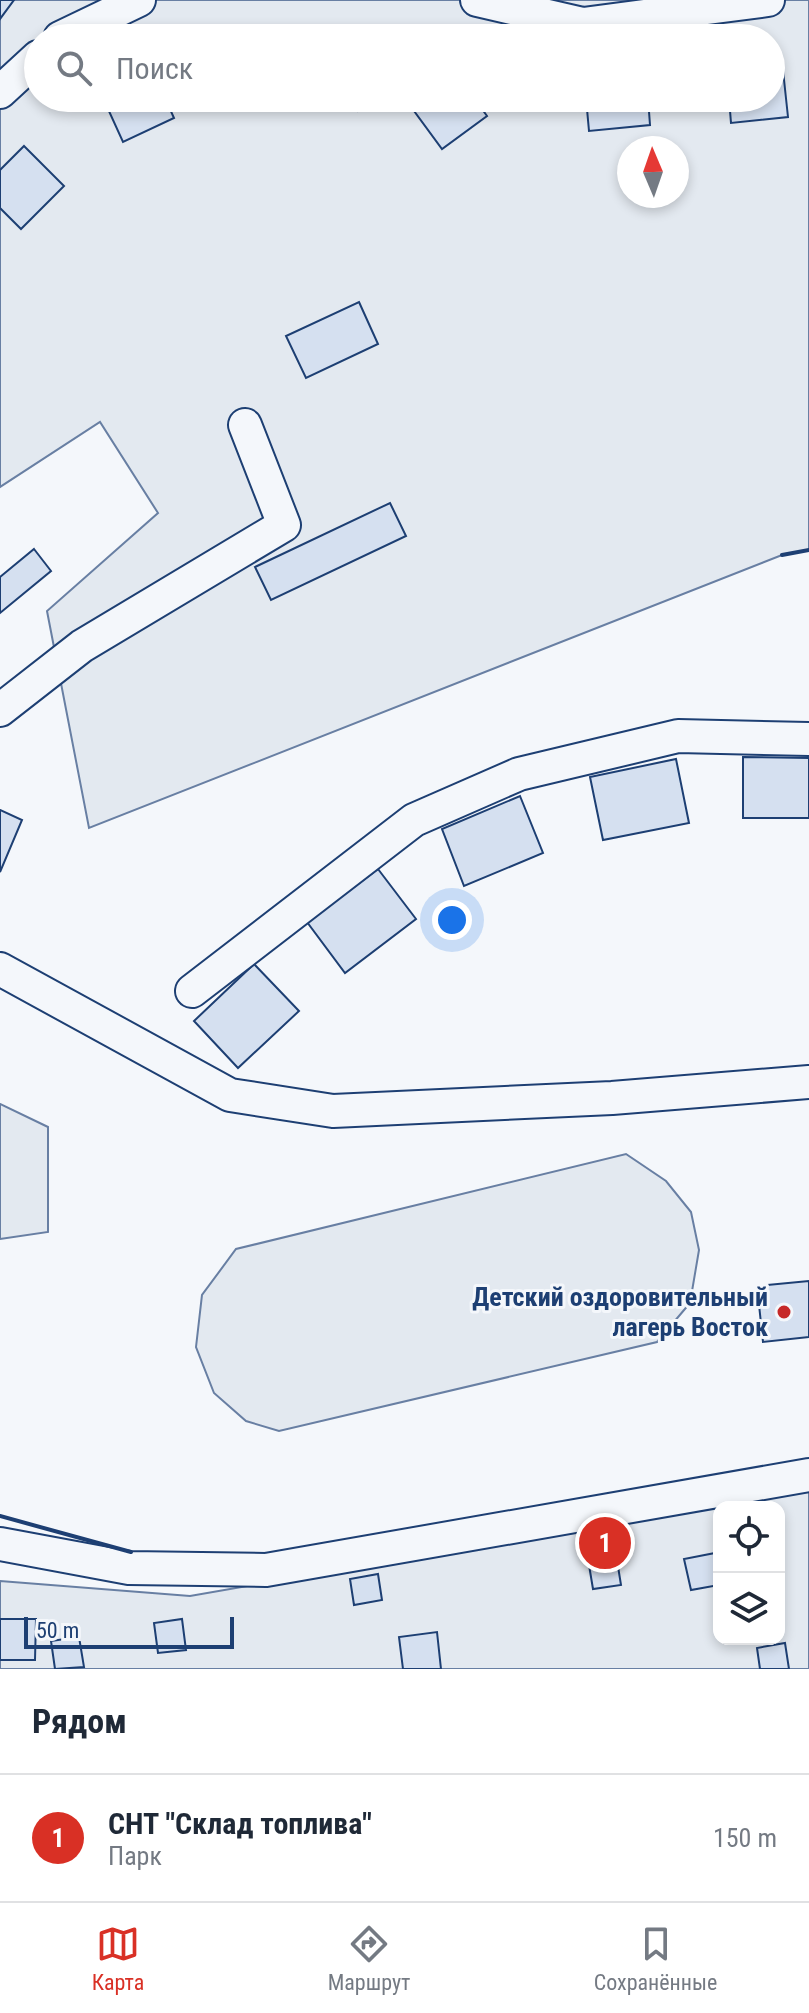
<!DOCTYPE html>
<html lang="ru">
<head>
<meta charset="utf-8">
<style>
  body { margin:0; font-family:"Roboto Condensed",sans-serif; background:#f6f6f7; color:#1f2937 }
  .controls { position:absolute; right:24px; bottom:24px; display:grid; overflow:hidden; border-radius:16px; box-shadow:0 4px 12px #0003 }
  .controls button { width:72px; height:72px; display:grid; place-items:center; padding:0; border:0; border-bottom:2px solid #e0e1e3; background:#fff; color:#1f2937; font:40px sans-serif }
  .compass { position:absolute; left:617px; top:136px; width:72px; height:72px; border-radius:50%; background:#fff; box-shadow:0 4px 12px #0003; rotate:358deg }
  .scale { position:absolute; left:24px; bottom:20px; width:210px; box-sizing:border-box; padding-left:8px; border:4px solid #1d3f73; border-top:0; font-size:22px; line-height:28px; white-space:nowrap; color:#1d3f73; -webkit-text-stroke:6px #f4f7fb; paint-order:stroke }
  .you { position:absolute; left:452px; top:920px; width:28px; height:28px; margin:-20px; border:6px solid #fff; border-radius:50%; background:#1a73e8; box-shadow:0 0 0 12px #1a73e833 }
  .badge { display:grid; place-items:center; width:52px; height:52px; border-radius:50%; background:#d93025; color:#fff; font-size:26px; font-weight:700 }
  .pin { position:absolute; translate:-50% -50%; border:4px solid #fff; box-shadow:0 2px 8px #0006 }
  .list { margin:0; padding:0; list-style:none }
  h2 { display:flex; justify-content:space-between; align-items:center; height:104px; margin:0; padding:0 32px; font-size:34px }
  h2 small { font-size:26px; font-weight:400; color:#747a83 }
  .list li { display:grid; grid-template-columns:52px 1fr auto; gap:24px; align-items:center; box-sizing:border-box; height:128px; padding:0 32px; border-top:2px solid #e0e1e3 }
  .list b { display:block; font-size:30px; white-space:nowrap }
  .list p { margin:0; font-size:26px; white-space:nowrap; color:#747a83 }
  .list em { font-size:26px; font-style:normal; color:#747a83 }
  .icon { flex:none; width:44px; height:44px; fill:none; stroke:currentColor; stroke-width:2; stroke-linecap:round; stroke-linejoin:round }
  .map { position:relative; flex:none; width:809px; height:1669px; overflow:hidden }
  .search { position:absolute; background:#fff; box-shadow:0 4px 12px #0003; left:24px; right:24px; top:24px; height:88px; display:flex; align-items:center; gap:20px; box-sizing:border-box; padding:0 28px; border-radius:44px; color:#747a83; font-size:30px }
  .sheet { height:232px; background:#fff }
  nav { display:flex; justify-content:space-around; align-items:center; box-sizing:border-box; height:112px; border-top:2px solid #e0e1e3; background:#fff; font-size:22px; color:#747a83 }
  nav a { display:grid; justify-items:center; gap:4px }
  nav .on { color:#d93025 }
  .map>svg:first-child { display:block }
</style>
</head>
<body>
<div class="map">
<svg width="809" height="1669" viewBox="0 0 809 1669">
  <rect width="100%" height="100%" fill="#f4f7fb"/>
  <g fill="#e3e9f0" stroke="#687fa3" stroke-width="2" fill-rule="evenodd">
    <path d="M 0,0 L 809,0 L 809,550 L 782,555 L 89,828 L 47,611 L 158,513 L 100,422 L 0,487 ZM 38,38 L 771,38 L 771,98 L 38,98 ZM 629,148 L 677,148 L 677,196 L 629,196 Z"/>
    <polygon points="0,1104 48,1127 48,1232 0,1239"/>
    <polygon points="626,1154 666,1181 691,1212 699,1250 690,1303 657,1342 279,1431 246,1421 214,1393 196,1347 202,1295 236,1249"/>
    <path d="M 809,1488 L 809,1669 L 0,1669 L 0,1581 L 190,1596 ZM 719,1507 L 779,1507 L 779,1639 L 719,1639 Z"/>
  </g>
  <g fill="#d5e0f0" stroke="#1d3f73" stroke-width="2">
    <polygon points="0,0 14,0 0,19"/>
    <polygon points="782,61 788,117 731,123 729,98 771,98 771,62"/>
    <polygon points="103,98 165,98 174,118 123,142"/>
    <polygon points="337,98 366,98 357,111"/>
    <polygon points="409,98 474,98 487,116 442,149 406,100"/>
    <polygon points="586,98 648,98 650,125 589,131"/>
    <polygon points="24,146 64,186 21,229 0,208 0,170"/>
    <polygon points="359,302 378,344 306,378 286,336"/>
    <polygon points="390,503 406,536 271,600 255,567"/>
    <polygon points="34,549 51,571 0,613 0,577"/>
    <polygon points="743,757 809,758 809,818 743,818"/>
    <polygon points="676,759 689,823 603,840 590,777"/>
    <polygon points="520,796 543,853 464,886 442,829"/>
    <polygon points="0,810 22,820 0,872"/>
    <polygon points="378,869 416,919 345,973 307,922"/>
    <polygon points="254,964 299,1011 238,1068 194,1021"/>
    <polygon points="809,1281 809,1337 763,1342 757,1286"/>
    <polygon points="715,1553 719,1585 691,1590 684,1559"/>
    <polygon points="616,1554 621,1585 593,1589 588,1559"/>
    <polygon points="378,1574 382,1600 354,1605 350,1579"/>
    <polygon points="0,1619 36,1619 35,1660 0,1660"/>
    <polygon points="182,1619 186,1650 158,1653 154,1623"/>
    <polygon points="437,1632 441,1669 403,1669 399,1637"/>
    <polygon points="79,1637 84,1667 55,1669 51,1641"/>
    <polygon points="785,1643 789,1669 760,1669 757,1648"/>
  </g>
  <g fill="none" stroke-linecap="round" stroke-linejoin="round">
    <g stroke="#1d3f73" stroke-width="36">
      <g id="minor">
        <polyline points="477,0 583,24 768,0"/>
        <polyline points="60,38 139,0"/>
        <polyline points="0,92 38,57"/>
        <polyline points="0,710 82,646 284,525 245,425"/>
        <polyline points="0,969 230,1095 333,1111 612,1098 809,1082"/>
        <polyline points="192,991 414,820 519,774 678,736 809,739"/>
        <polyline points="0,1544 129,1568 266,1570 809,1475"/>
      </g>
    </g>
    <use href="#minor" stroke="#f4f7fb" stroke-width="32"/>
    <g stroke="#1d3f73" stroke-width="4">
      <polyline points="782,555 809,550"/>
      <polyline points="0,1516 131,1552"/>
    </g>
  </g>
  <circle fill="#c62828" stroke="#f4f7fb" stroke-width="3" cx="784" cy="1312" r="8"/>
  <g text-anchor="middle" stroke-width="6" stroke-linejoin="round" paint-order="stroke">
    <g font-size="26" font-weight="bold" fill="#1d3f73" stroke="#f4f7fb" text-anchor="end">
      <text x="768" y="1306">Детский оздоровительный<tspan x="768" dy="30">лагерь Восток</tspan></text>
    </g>
  </g>
</svg>
<div class="controls">
<button><svg class="icon" aria-label="locate" viewBox="0 0 24 24"><circle cx="12" cy="12" r="6"/><path d="M12 2v4M12 18v4M2 12h4M18 12h4"/></svg></button>
<button><svg class="icon" aria-label="layers" viewBox="0 0 24 24"><path d="M12 4l9 5-9 5-9-5zM3 14l9 5 9-5"/></svg></button>
</div>
<svg class="compass" viewBox="-18 -18 36 36"><path d="M0-13l5 13h-10z" fill="#e53935"/><path d="M0 13l5-13h-10z" fill="#747a83"/></svg>
<div class="scale">50 m</div>
<div class="you"></div>
<div class="pin badge" style="left:605px;top:1543px">1</div>
<div class="search"><svg class="icon" aria-label="search" viewBox="0 0 24 24"><circle cx="10" cy="10" r="6"/><path d="M15 15l6 6"/></svg>Поиск</div>
</div>
<section class="sheet">
<h2>Рядом<small></small></h2>
<ul class="list">
<li><span class="badge">1</span><div><b>СНТ &quot;Склад топлива&quot;</b><p>Парк</p></div><em>150 m</em></li>
</ul>
</section>
<nav>
<a class="on"><svg class="icon" aria-label="map" viewBox="0 0 24 24"><path d="M3 6l6-2 6 2 6-2v14l-6 2-6-2-6 2zM9 4v14M15 6v14"/></svg>Карта</a>
<a><svg class="icon" aria-label="directions" viewBox="0 0 24 24"><path d="M12 3l9 9-9 9-9-9zM9 14v-3h6M13 9l2 2-2 2"/></svg>Маршрут</a>
<a><svg class="icon" aria-label="saved" viewBox="0 0 24 24"><path d="M7 4h10v16l-5-4-5 4z"/></svg>Сохранённые</a>
</nav>
</body>
</html>
